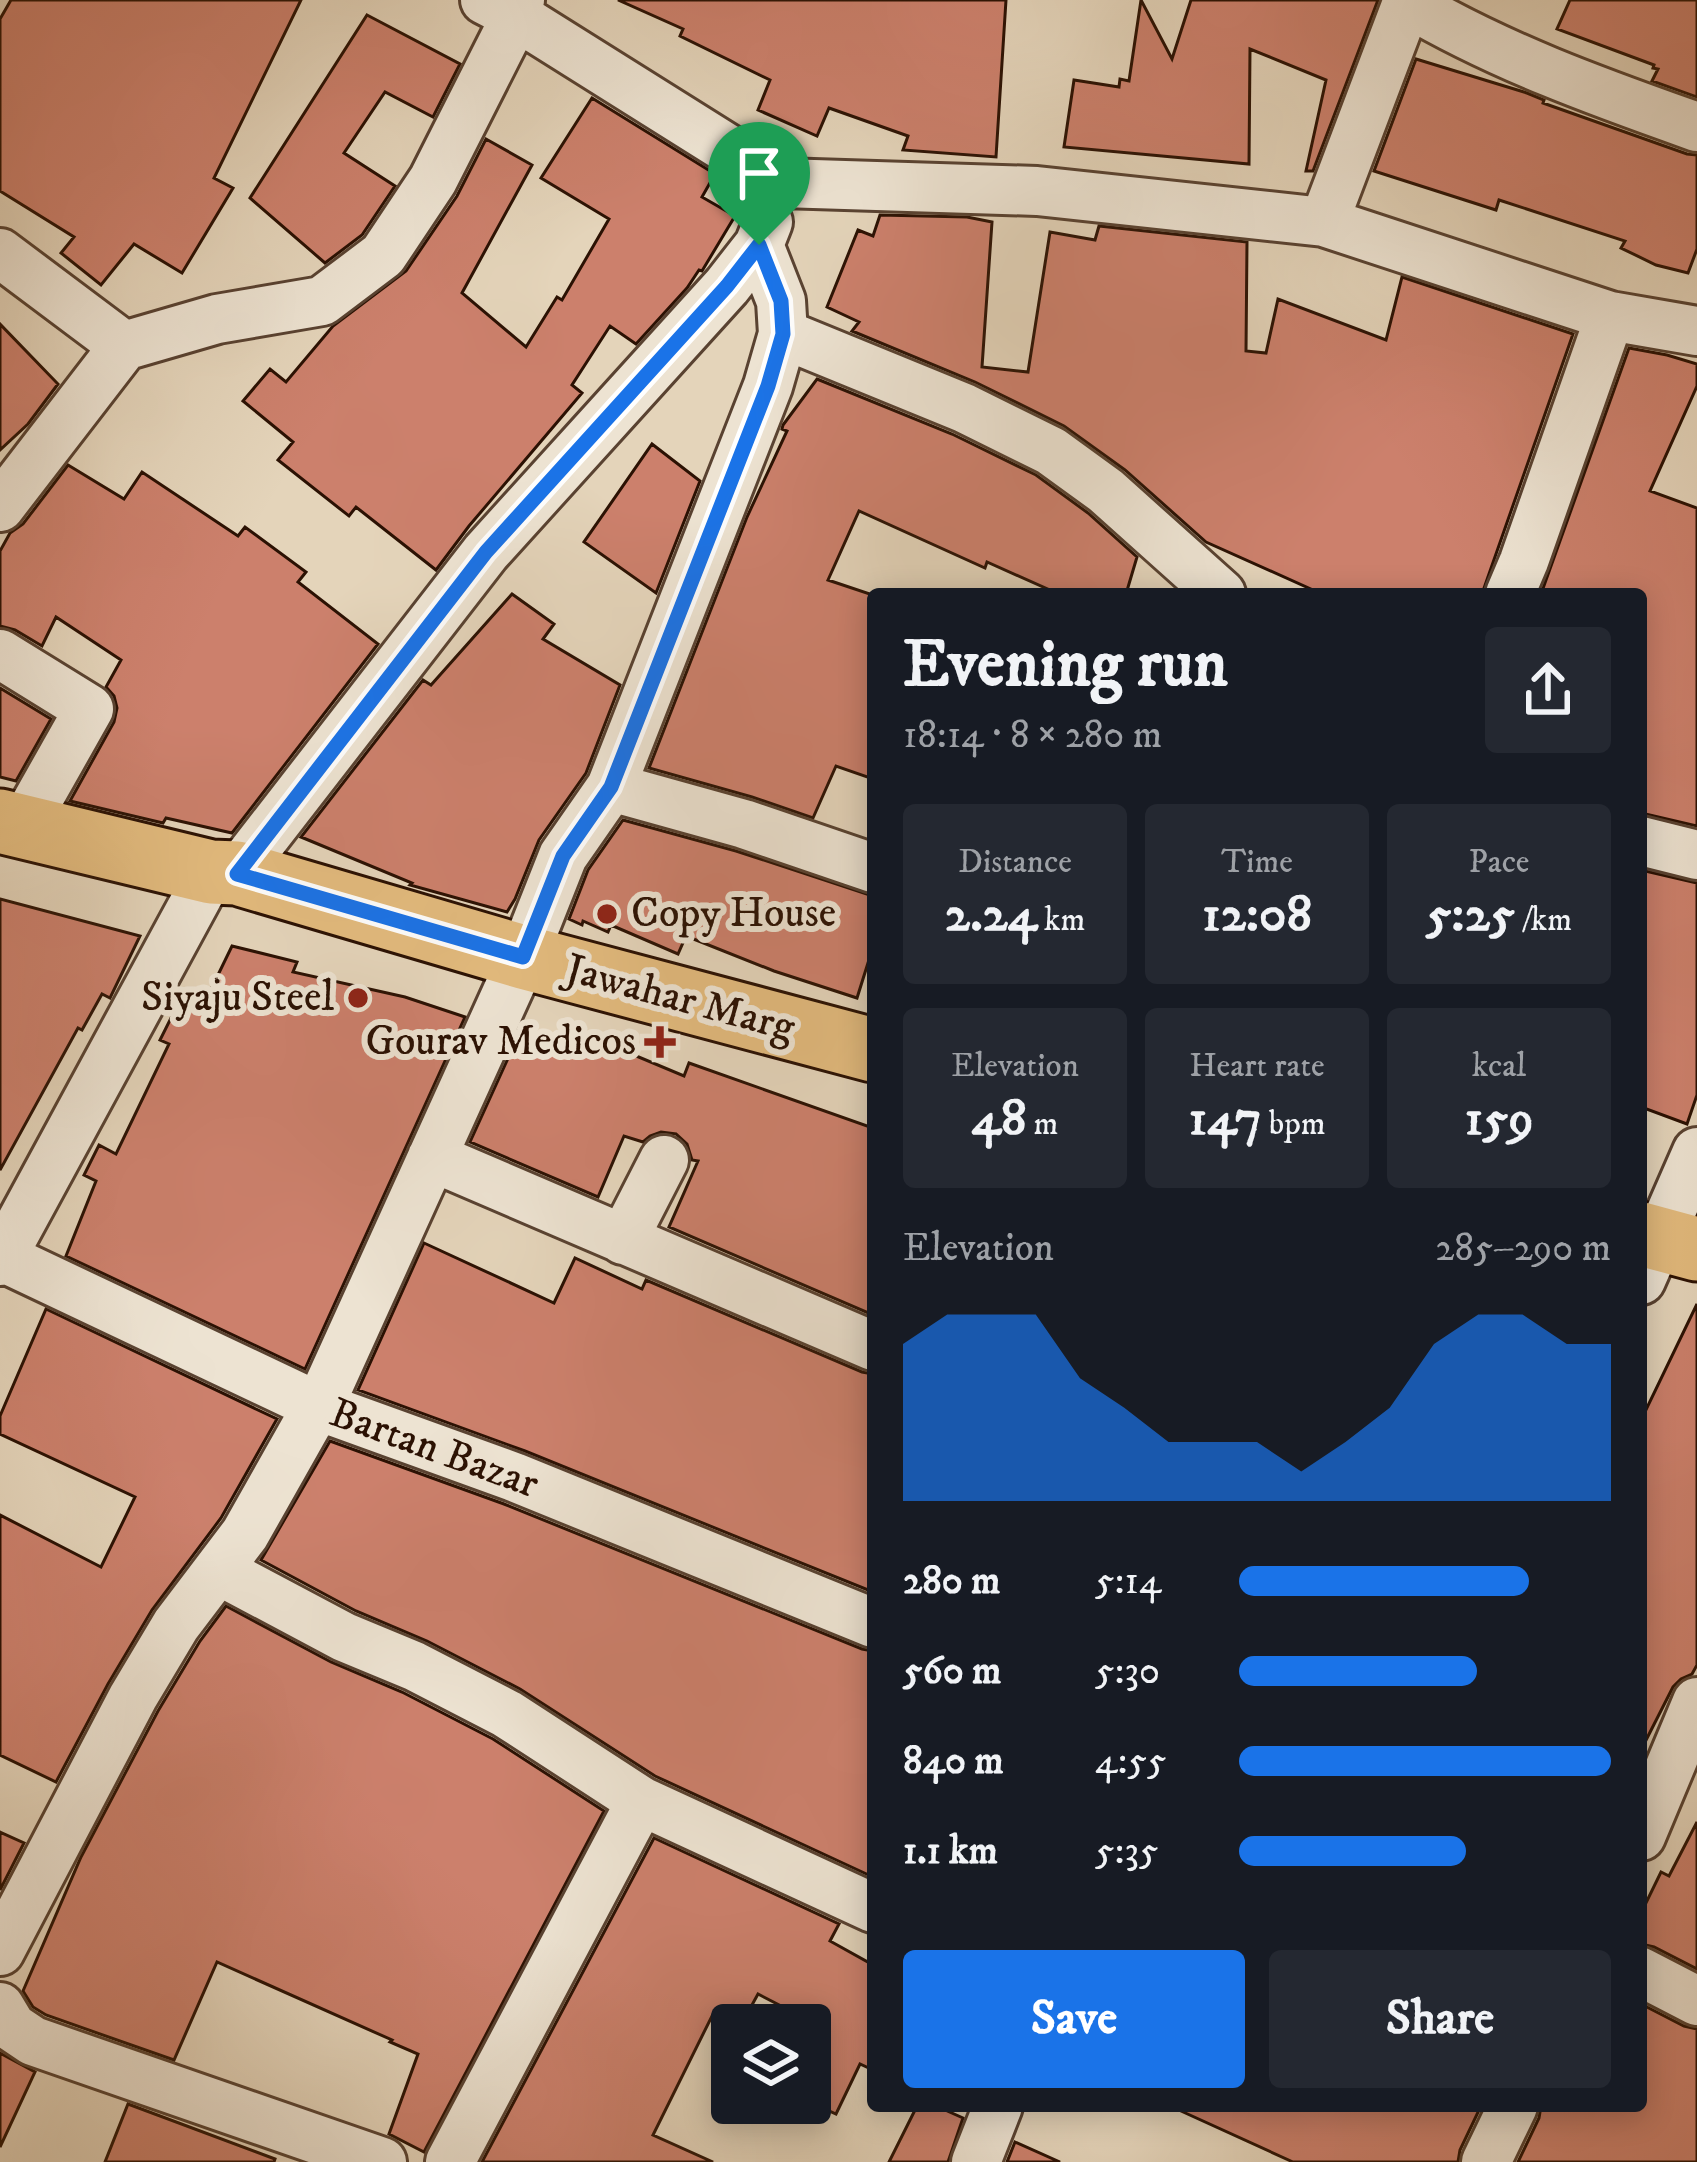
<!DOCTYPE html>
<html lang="en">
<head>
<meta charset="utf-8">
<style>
  body { margin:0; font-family:"IM FELL DW Pica",serif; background:#242831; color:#f1f3f6; height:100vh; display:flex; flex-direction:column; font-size:45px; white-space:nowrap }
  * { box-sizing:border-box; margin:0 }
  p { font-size:39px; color:#9ea1a6 }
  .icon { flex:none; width:66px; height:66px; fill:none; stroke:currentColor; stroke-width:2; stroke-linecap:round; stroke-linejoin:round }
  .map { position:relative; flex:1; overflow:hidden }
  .side { position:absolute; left:867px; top:588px; width:780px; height:1524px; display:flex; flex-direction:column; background:#171b24; border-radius:12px; box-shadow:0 6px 30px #0003 }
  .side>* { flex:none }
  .controls { position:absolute; left:711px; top:2004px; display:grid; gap:24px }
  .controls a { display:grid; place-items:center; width:120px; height:120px; border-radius:12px; background:#171b24; box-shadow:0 6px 30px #0003; font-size:60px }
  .pin { position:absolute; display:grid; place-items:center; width:102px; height:102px; color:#fff; margin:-123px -51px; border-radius:50% 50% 50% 0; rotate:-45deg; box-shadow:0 0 12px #0007 }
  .pin .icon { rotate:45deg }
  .round { display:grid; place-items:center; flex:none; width:126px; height:126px; border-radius:12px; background:#242831 }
  .summary { display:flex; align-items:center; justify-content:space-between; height:204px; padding:0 36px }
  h1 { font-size:66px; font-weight:700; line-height:90px }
  .figures { display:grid; grid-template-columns:repeat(3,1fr); gap:18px; height:204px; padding:12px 36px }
  .figures div { display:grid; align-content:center; border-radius:12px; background:#242831; text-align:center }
  .figures b { font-size:51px; font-weight:700 }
  .figures small { font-size:33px; font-weight:400 }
  .figures p { font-size:33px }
  .chart { height:336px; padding:24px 36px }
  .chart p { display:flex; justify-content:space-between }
  .chart svg { width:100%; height:216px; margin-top:12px; fill:#1a73e8; opacity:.7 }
  .button { display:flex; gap:24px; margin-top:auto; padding:24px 36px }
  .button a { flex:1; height:138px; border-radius:12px; background:#1a73e8; color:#fff; font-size:48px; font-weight:700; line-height:138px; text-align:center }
  .button a+a { background:#242831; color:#f1f3f6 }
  ul { padding:0 36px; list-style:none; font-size:39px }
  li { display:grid; grid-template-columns:192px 144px 1fr; align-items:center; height:90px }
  li i { height:30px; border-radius:15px; background:#1a73e8 }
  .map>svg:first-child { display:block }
  .building { fill:#cc806c; stroke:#2b1103; stroke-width:3 }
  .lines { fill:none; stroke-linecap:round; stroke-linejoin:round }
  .minor-casing { stroke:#594231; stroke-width:54 }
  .major-casing { stroke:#2b1103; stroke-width:69 }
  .minor { stroke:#ede3d2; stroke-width:48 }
  .major { stroke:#e2ba7d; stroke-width:63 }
  .route-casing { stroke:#fff; stroke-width:24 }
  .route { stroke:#1a73e8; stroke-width:15 }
  .poi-dot { fill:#8f2418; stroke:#ede3d2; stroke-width:4.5 }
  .labels { text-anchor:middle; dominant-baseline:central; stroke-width:12; stroke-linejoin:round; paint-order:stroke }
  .poi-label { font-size:42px; fill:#2b1103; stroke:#ede3d2; text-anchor:end }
  .street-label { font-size:42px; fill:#2b1103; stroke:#ede3d2 }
</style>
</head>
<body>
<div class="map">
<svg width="1697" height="2162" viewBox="0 0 1697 2162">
  <rect width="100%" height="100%" fill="#e4d4ba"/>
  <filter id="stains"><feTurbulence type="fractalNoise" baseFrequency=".00167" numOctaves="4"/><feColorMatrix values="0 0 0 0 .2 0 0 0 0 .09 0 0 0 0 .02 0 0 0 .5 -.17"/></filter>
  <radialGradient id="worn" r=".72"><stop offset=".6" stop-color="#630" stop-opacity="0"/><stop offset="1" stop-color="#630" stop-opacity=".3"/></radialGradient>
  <path class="building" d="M11,0H301L214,178L233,188L182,273L134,244L101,285L61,253L74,237L0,191V19Z
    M618,0H1006L996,157L903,150L908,136L829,108L817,136L758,110L770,80L680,36L683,29Z
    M1141,0L1172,59L1191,0H1378L1313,171H1306L1326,80L1250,49L1249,164L1064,147L1074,80L1119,87L1120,79L1129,81Z
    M1570,0H1697V97L1652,81L1658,69L1653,68L1654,65L1557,29Z
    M367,15L460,64L433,117L385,92L344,153L395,186L362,235L325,263L250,198Z
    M1416,59L1527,93L1544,100L1543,103L1687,154L1697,155V249L1688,273L1656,265L1621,248L1625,241L1499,200L1496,210L1374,171Z
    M592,98L715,174L702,197L735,216L702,271L699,270L687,288L636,344L610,326L572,385L582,393L469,526L436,570L356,507L349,516L278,460L293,442L243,401L270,369L286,382L333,326L406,271L457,196L486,139L532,165L462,293L526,347L557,297L562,300L609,219L541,178Z
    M880,215L967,217L992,222L982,367L1028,372L1050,232L1095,240L1099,226L1247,242L1246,351L1266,353L1278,299L1386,340L1402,277L1573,334L1482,594H1322L1206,542L1125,470L1064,426L975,382L852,331L859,322L827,307L858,230L873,236Z
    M0,324L58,384L28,424L0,450Z
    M1629,348L1667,355L1697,364V386L1650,491L1697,508V826L1641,813V594H1541Z
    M817,379L952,434L1036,475L1088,513L1137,557L1126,594H1059L987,562L985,568L859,511L828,580L873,595V779L836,766L813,818L752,797L649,768L747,517L787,431L782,429L783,425Z
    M652,444L700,481L656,593L584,542Z
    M68,465L124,499L142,472L238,536L245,527L306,572L298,582L378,644L232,833L166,818L163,823L70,801L114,722L117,708L114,696L106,687L121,660L56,617L42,646L15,630L0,626V551L10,533L23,524Z
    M512,594L554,624L543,639L620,685L586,773L539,840L515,899L507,912L410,885L412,883L301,837L423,680L431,685Z
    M0,688L51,719L16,781L0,777Z
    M623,820L736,851L873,896V947L857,998L774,971L686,936L678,954L611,925L608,932L583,921L582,925L569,919L588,870Z
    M1641,870L1697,883V1095L1687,1124L1641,1107Z
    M0,899L140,936L110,998L102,994L82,1030L78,1028L0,1170Z
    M232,946L297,962L293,972L405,997L465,1017L305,1369L66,1256L96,1181L84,1175L99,1145L116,1154L169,1044L160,1040L179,1002L200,1012Z
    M520,1032L587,1047L591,1037L684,1076L689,1063L873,1128V1315L669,1227L698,1161L692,1160L687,1144L676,1134L661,1132L650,1136L643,1142L624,1136L598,1197L470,1142Z
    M424,1243L554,1303L575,1258L642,1289L646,1280L862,1372L873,1374V1592L525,1451L358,1390Z
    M1697,1304V1665L1692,1674L1681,1679L1673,1687L1641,1750V1420Z
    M46,1309L277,1419L221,1518L152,1610L108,1684L56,1782L0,1755V1515L101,1567L135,1497L0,1434V1416Z
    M330,1441L504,1504L862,1649L873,1651V1877L655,1776L520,1689L427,1641L356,1611L261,1560Z
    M226,1606L331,1662L402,1692L493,1739L604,1811L424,2152L389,2134L418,2054L390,2042L392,2040L217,1962L174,2060L46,2015L33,2007L23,1991L81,1857L158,1711L200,1641Z
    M1697,1822V1969L1654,1947L1641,1944V1913L1661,1872L1669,1876Z
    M0,1832L24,1843L0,1890Z
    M654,1838L839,1924L830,1941L873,1965V2070L860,2064L836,2114L810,2102V2021L758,1994L741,2025H732V2027L712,2016L653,2135L713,2162H482Z
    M1641,2004L1684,2026L1697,2029V2162H1518L1539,2118L1541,2106H1641Z
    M0,2053L35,2072L0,2147Z
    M128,2104L275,2159L274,2162H105Z
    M917,2106H936L963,2118L948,2162H889Z
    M1170,2106H1481L1460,2150L1458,2162H1293Z
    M1015,2142L1060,2162H1007Z"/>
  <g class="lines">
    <g class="minor-casing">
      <path id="minor" d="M485,0L516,16L782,183L1037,191L1324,222L1610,316L1697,331
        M1407,2C1498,56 1598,92 1697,127
        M1324,222L1408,0
        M0,253L124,346
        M783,334L964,408L1051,451L1106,491L1221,594
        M0,507L124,346L217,319L322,301L383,255L433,180L516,16L520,0
        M1510,594L1524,561L1610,316
        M0,654L89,709L23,826
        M611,787L744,824L873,868
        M1641,841L1697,855
        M237,873L486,552L727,286L759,245L768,222
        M432,1157L873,1346
        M623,1240L664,1160
        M2,1257L315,1405L514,1477L873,1623
        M0,1261L211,872
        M1641,1280L1697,1152
        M218,1570L344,1637L414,1666L507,1714L641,1801L873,1908
        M1641,1836L1697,1702
        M0,1951L133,1697L176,1625L245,1534L328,1387L523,957L563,856L611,787L768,386L783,334L781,301L759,245
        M1641,1972L1697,2001
        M0,2007L12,2027L33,2041L382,2162
        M450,2162L641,1801
        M976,2162L998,2106
        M1486,2162L1513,2106"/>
    </g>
    <g class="major-casing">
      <path id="major" d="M0,821L211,872L237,873L523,957L873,1050
        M1641,1234L1697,1249"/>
    </g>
    <use href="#minor" class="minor"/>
    <use href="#major" class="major"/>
  </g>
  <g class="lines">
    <g class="route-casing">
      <path id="route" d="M759,245L781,301L783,334L768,386L611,787L563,856L523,957L237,874L486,552L727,286Z"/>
    </g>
    <use href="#route" class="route"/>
  </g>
  <g class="poi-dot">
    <circle cx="607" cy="914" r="12"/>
    <circle cx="358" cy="998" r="12"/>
    <path d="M654 1024h12v12h12v12h-12v12h-12v-12h-12v-12h12z"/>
  </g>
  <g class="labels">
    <g class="poi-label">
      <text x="631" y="914" text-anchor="start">Copy House</text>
      <text x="334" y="998">Siyaju Steel</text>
      <text x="636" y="1042">Gourav Medicos</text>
    </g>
    <g class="street-label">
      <text transform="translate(680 999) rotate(15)">Jawahar Marg</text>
      <text transform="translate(434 1449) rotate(20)">Bartan Bazar</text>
    </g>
  </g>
  <rect width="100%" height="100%" filter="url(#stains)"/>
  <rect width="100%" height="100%" fill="url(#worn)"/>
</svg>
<div class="controls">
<a><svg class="icon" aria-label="layers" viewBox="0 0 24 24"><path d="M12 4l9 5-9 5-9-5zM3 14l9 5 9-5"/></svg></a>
</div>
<div class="pin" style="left:759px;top:245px;background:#1e9e55"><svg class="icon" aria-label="arrive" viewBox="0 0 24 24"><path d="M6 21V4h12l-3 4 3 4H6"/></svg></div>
<section class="side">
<div class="summary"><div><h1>Evening run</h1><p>18:14 · 8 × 280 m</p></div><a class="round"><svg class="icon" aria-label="share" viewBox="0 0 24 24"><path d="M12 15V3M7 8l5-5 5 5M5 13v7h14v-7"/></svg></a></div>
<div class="figures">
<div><p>Distance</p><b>2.24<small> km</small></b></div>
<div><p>Time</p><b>12:08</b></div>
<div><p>Pace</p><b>5:25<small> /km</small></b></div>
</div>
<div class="figures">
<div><p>Elevation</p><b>48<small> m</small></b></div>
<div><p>Heart rate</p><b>147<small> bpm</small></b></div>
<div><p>kcal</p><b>159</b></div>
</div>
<div class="chart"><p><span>Elevation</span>285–290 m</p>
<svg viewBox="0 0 160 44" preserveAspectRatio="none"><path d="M0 44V12L10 6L20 6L30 6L40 19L50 25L60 32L70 32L80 32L90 38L100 32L110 25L120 12L130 6L140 6L150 12L160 12V44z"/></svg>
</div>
<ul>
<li><b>280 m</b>5:14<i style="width:78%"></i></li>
<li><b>560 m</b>5:30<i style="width:64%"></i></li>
<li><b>840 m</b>4:55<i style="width:100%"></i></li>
<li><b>1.1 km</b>5:35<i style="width:61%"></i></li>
</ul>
<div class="button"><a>Save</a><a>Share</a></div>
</section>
</div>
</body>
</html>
